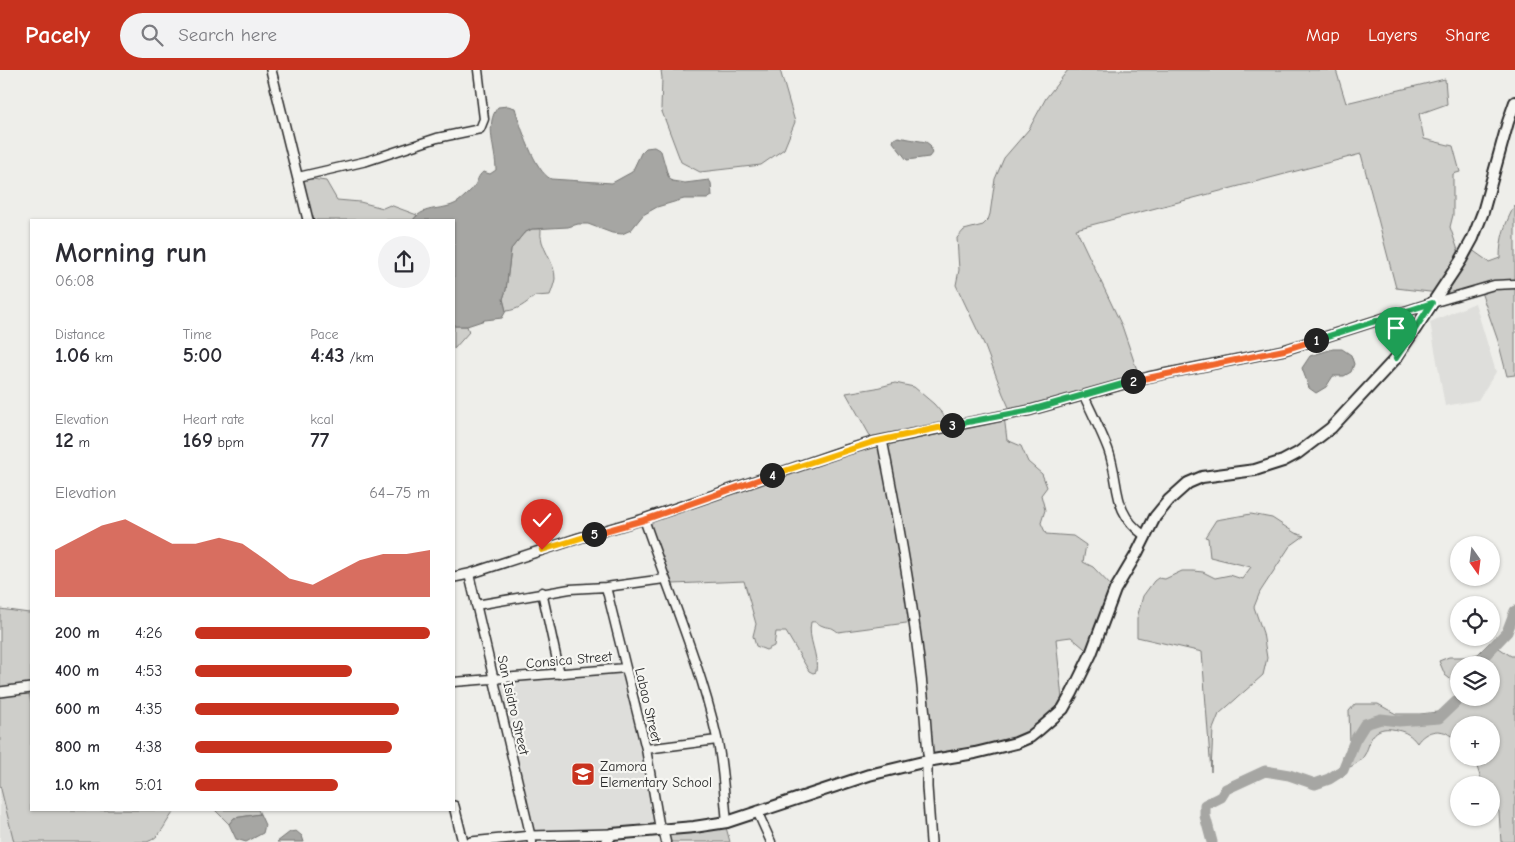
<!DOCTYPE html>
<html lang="en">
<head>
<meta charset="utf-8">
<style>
  body { margin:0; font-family:"Comic Neue",sans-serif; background:#f2f2f3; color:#2b2b33; height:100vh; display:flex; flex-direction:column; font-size:19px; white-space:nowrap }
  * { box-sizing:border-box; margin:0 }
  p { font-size:16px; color:#7c7c81 }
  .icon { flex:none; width:28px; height:28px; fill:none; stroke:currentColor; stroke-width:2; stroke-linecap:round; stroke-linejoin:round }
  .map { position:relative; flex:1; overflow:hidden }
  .drawer { position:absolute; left:30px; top:149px; width:425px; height:592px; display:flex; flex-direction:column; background:#fff; border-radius:0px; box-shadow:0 1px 4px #0004 }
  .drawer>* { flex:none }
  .needle { width:32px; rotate:166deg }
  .controls { position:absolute; left:1450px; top:466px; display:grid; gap:10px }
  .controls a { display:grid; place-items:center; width:50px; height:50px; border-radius:50%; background:#fff; box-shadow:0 1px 4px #0004; font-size:25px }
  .pin { position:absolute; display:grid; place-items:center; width:42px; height:42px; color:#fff; margin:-51px -21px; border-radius:50% 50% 50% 0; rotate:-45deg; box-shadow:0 0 5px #0007 }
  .pin .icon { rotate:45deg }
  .km { position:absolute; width:25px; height:25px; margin:-12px; border-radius:50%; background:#222; color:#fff; font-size:14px; line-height:25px; text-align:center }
  .round { display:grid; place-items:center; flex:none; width:52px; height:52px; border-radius:26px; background:#f2f2f3 }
  .headline { display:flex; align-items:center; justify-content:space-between; height:85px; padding:0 25px }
  h1 { font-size:28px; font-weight:600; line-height:38px }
  .figures { display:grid; grid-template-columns:repeat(3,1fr); gap:8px; height:85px; padding:5px 25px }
  .figures div { display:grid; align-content:center }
  .figures b { font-size:21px; font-weight:600 }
  .figures small { font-size:14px; font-weight:400 }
  .figures p { font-size:14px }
  .chart { height:140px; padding:10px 25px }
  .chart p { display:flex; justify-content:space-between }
  .chart svg { width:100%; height:90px; margin-top:5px; fill:#c8321e; opacity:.7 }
  ul { padding:0 25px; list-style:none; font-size:16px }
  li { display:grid; grid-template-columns:80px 60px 1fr; align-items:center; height:38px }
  li i { height:12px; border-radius:6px; background:#c8321e }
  header { display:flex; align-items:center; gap:30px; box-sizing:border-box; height:70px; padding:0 25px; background:#c8321e; color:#fff }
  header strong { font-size:24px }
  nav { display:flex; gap:28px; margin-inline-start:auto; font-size:18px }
  .search { width:350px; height:45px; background:#f2f2f3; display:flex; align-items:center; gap:12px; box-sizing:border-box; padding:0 18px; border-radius:28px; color:#7c7c81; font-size:19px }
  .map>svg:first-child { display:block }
  .built { fill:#dededb }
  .green { fill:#cececa; stroke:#7c7c7a }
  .water { fill:#a6a6a3; stroke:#757573 }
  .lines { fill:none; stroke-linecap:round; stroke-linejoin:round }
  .river { stroke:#a6a6a3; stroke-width:11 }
  .minor-casing { stroke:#2b2b2b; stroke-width:11 }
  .tertiary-casing { stroke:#2b2b2b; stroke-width:12 }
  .secondary-casing { stroke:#2b2b2b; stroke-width:14 }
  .minor { stroke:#f6f6f2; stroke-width:8 }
  .tertiary { stroke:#f6f6f2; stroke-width:9 }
  .secondary { stroke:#f6f6f2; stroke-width:10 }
  .split-1-casing { stroke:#fff; stroke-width:10 }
  .split-2-casing { stroke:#fff; stroke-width:10 }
  .split-3-casing { stroke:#fff; stroke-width:10 }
  .split-4-casing { stroke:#fff; stroke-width:10 }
  .split-5-casing { stroke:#fff; stroke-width:10 }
  .split-6-casing { stroke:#fff; stroke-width:10 }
  .split-1 { stroke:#22a559; stroke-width:6 }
  .split-2 { stroke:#f0652b; stroke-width:6 }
  .split-3 { stroke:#22a559; stroke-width:6 }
  .split-4 { stroke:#f5b400; stroke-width:6 }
  .split-5 { stroke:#f0652b; stroke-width:6 }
  .split-6 { stroke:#f5b400; stroke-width:6 }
  .labels { text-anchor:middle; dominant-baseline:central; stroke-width:4.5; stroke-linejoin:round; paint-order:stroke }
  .street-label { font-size:14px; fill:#2b2b2b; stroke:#f6f6f2 }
  .poi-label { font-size:14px; fill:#2b2b2b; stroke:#f6f6f2; text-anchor:start }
</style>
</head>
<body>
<header>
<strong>Pacely</strong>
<div class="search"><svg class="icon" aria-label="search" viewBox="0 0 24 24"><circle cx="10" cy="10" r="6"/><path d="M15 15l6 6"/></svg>Search here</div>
<nav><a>Map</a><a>Layers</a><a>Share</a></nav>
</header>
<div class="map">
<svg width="1515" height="772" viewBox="0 0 1515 772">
  <rect width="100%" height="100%" fill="#eeeeea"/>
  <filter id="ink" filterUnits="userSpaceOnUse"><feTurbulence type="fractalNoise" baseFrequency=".02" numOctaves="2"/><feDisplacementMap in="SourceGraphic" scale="10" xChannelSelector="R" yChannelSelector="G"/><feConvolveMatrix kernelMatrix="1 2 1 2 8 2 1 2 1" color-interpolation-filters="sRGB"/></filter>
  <g filter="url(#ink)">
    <path class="built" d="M1475,233L1496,302L1478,330L1445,336L1430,252Z
      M626,598L660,759L531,766L494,608Z
      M0,715L14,772H0Z"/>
    <path class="green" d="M661,0H780L795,52L784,79L761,95L700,102L681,92L661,39L662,8Z
      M1068,0H1336L1346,33L1445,9L1447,34L1419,44L1424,69L1453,76L1460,102L1453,104V145L1450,157L1461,189L1468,177L1489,192L1500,188C1500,168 1505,153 1515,135V305L1507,306L1498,271L1480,219L1432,233L1438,223L1396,218L1361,84L1076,159L1122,256L1138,303L1134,311L1012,344L1003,324L984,274L956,215L959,200L957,168L964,160L983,155L988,150L990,144L995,109L1004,88L1029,59L1046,28Z
      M298,107L326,111L337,130L360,132L383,138L390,135L417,145L413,150H308Z
      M532,159H541C538,177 556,192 555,209C554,214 552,220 550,225L535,226C525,234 518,240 506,241L503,229L506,220L511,179L524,163Z
      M454,256H467L469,262L454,279Z
      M895,313L914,317L934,334L952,355L1004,346L1007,370L1021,376L1028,392L1042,404L1047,417L1041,425L1045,440L1041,453L1046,464L1073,466L1086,475L1083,492L1093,497L1115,520L1091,584L1071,567L1056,569L1063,639L1030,667L927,691L914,552L838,562C829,555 831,559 823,556C817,554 818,551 811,552C807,569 819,584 816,602L813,603L809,601L786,562H776L774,576L766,580L756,576L753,566L756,554L744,511L673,514L644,450L873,371L846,323L876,318Z
      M1251,444L1272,448L1295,463L1304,466L1290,476L1260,522L1254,537L1263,563L1267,588L1263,605L1219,644L1213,659L1211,702L1202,582L1137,567V548L1143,526L1154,511L1158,508L1165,509L1182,501H1193L1203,502L1215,508L1230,505L1242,509L1251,497L1210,487L1208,468L1205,467L1216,450Z
      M0,539L29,543L31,542V618L28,619L31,633V740H176C165,750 163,767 147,772H14L0,715Z
      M1490,572L1511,586H1515V772H1501L1499,742L1491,729V715H1483L1474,688H1491V655H1459V662L1451,666C1440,657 1425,661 1417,673C1411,665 1406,662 1397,660C1381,656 1372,661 1368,677C1367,679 1366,683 1365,684C1362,690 1356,694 1350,697L1343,688L1350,674L1349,641L1355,634H1378L1396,644H1420L1438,642L1456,632L1459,620V628H1491V595H1459V616L1445,605L1439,591L1449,587H1467L1478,584Z
      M215,740H258L260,744L234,748L229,754Z
      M724,750L730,772H667L665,760Z"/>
    <path class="water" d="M508,36L515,38C520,55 535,102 551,109L612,113L632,102L641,83L646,78L654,77L661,81L668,106L672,111L685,113L709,110L711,113L712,126L707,129H684L657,137L643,145L631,160L622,164L612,163L588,154H578L568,157L532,159L524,163L511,179L506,220L503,229L506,241L502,248L485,250L467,256H454V150H413C426,134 442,142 458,132C464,127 471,121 475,115C478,110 478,106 483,102L490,104L496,100C496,80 484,54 498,37Z
      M898,67L926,72L930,75L932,83L929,87L907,90L893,72L894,69Z
      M1333,279H1342L1351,285L1354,294L1351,302L1344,306H1333L1326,317L1316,323L1309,318L1302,298L1310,286Z
      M260,744L265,755L263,763L246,772L236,769L229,754L234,748Z
      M296,761L302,766L304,772H277L290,762Z"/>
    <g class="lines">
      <path class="river" d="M1476,595L1507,562L1515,541
        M1212,772L1205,746V735L1221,727L1226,719L1265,701L1289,705L1315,714L1329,709L1343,700L1355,670L1365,654L1381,649L1399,651L1439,648L1460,628"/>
      <g class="minor-casing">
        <path id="minor" d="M298,107L367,91L437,68L480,59L484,49L478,0
          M1432,233L1494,215L1515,214
          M1084,326C1092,343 1101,361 1108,379C1121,414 1110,441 1145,466
          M644,449C669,522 700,593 717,668C723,695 724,724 727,752
          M469,504L532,772
          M606,517L646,679L660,759
          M542,522L560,604
          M476,535L570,519L606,517L664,509
          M454,612L626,598
          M646,679L717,670
          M757,741L771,772
          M663,759L666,772"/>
      </g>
      <g class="tertiary-casing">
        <path id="tertiary" d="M271,0L308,150
          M882,370C903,475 921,577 928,684
          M454,507L469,504L579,468L644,449L846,380L873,372L1031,340L1149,307L1284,280L1432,233
          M0,622L31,618
          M927,691V717L931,772
          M454,736L463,772
          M471,772L531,766L612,764"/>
      </g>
      <g class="secondary-casing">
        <path id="secondary" d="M606,772L612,764L694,757L727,752L869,705L927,691L975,683L1016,673L1030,667L1040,659L1063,639L1072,623L1091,584L1115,520L1137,483L1155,447L1169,430L1188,413L1202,407L1255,400L1283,391L1298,383L1331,358L1396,288L1461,190L1473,168L1483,142L1508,52L1515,32"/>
      </g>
      <use href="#minor" class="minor"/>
      <use href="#tertiary" class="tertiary"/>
      <use href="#secondary" class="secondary"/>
    </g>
  </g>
  <g class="lines" filter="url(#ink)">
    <g class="split-1-casing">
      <path id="split-1" d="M1316,270L1432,233L1396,288"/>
    </g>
    <g class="split-2-casing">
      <path id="split-2" d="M1133,311L1284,280L1316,270"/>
    </g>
    <g class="split-3-casing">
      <path id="split-3" d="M952,355L1031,340L1133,311"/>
    </g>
    <g class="split-4-casing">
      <path id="split-4" d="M772,405L873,372L952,355"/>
    </g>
    <g class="split-5-casing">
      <path id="split-5" d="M594,464L644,450L772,405"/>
    </g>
    <g class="split-6-casing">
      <path id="split-6" d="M542,480L594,464"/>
    </g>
    <use href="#split-1" class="split-1"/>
    <use href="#split-2" class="split-2"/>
    <use href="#split-3" class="split-3"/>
    <use href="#split-4" class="split-4"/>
    <use href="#split-5" class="split-5"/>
    <use href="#split-6" class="split-6"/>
  </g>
  <defs>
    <g id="school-square" transform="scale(1.25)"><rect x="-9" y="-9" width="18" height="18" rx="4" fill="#c8321e" stroke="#f6f6f2"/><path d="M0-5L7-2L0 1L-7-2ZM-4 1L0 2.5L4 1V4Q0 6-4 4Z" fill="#fff"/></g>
  </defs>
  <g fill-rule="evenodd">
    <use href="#school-square" x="583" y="704"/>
  </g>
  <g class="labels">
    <g class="street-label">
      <text transform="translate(569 590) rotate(-5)">Consica Street</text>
      <text transform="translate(513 635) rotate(77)">San Isidro Street</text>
      <text transform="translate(648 635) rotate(77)">Labao Street</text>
    </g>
    <g class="poi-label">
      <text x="600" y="696">Zamora<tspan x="600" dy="16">Elementary School</tspan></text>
    </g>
  </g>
</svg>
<div class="controls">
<a><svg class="needle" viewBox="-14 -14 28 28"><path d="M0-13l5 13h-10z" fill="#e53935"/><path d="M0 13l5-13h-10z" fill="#7c7c81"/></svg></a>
<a><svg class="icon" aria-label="locate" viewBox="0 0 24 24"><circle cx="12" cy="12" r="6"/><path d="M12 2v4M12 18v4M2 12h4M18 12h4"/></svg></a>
<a><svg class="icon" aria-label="layers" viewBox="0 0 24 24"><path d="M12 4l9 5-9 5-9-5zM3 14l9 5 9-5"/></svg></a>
<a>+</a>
<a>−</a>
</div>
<div class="pin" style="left:1396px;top:288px;background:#1e9e55"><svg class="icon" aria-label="arrive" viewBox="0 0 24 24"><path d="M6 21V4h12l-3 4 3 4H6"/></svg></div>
<div class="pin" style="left:542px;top:480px;background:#d93025"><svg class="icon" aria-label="check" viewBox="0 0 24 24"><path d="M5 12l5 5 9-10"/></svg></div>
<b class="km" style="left:1316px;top:270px">1</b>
<b class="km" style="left:1133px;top:311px">2</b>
<b class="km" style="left:952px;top:355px">3</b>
<b class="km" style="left:772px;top:405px">4</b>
<b class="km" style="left:594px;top:464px">5</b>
<section class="drawer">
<div class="headline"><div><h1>Morning run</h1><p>06:08</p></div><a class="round"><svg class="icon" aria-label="share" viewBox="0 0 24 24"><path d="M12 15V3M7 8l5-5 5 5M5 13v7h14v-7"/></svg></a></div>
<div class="figures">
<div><p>Distance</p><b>1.06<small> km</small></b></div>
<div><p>Time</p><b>5:00</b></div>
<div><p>Pace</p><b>4:43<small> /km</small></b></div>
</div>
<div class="figures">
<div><p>Elevation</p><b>12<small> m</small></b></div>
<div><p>Heart rate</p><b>169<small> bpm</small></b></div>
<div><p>kcal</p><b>77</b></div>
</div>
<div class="chart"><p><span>Elevation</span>64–75 m</p>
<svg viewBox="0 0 160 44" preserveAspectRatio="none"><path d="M0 44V21L10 15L20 9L30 6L40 12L50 18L60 18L70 15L80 18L90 26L100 35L110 38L120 32L130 26L140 23L150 23L160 21V44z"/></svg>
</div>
<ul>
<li><b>200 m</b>4:26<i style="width:100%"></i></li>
<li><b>400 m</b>4:53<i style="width:67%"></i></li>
<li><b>600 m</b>4:35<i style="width:87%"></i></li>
<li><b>800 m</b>4:38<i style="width:84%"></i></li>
<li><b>1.0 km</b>5:01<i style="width:61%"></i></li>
</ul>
</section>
</div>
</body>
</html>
